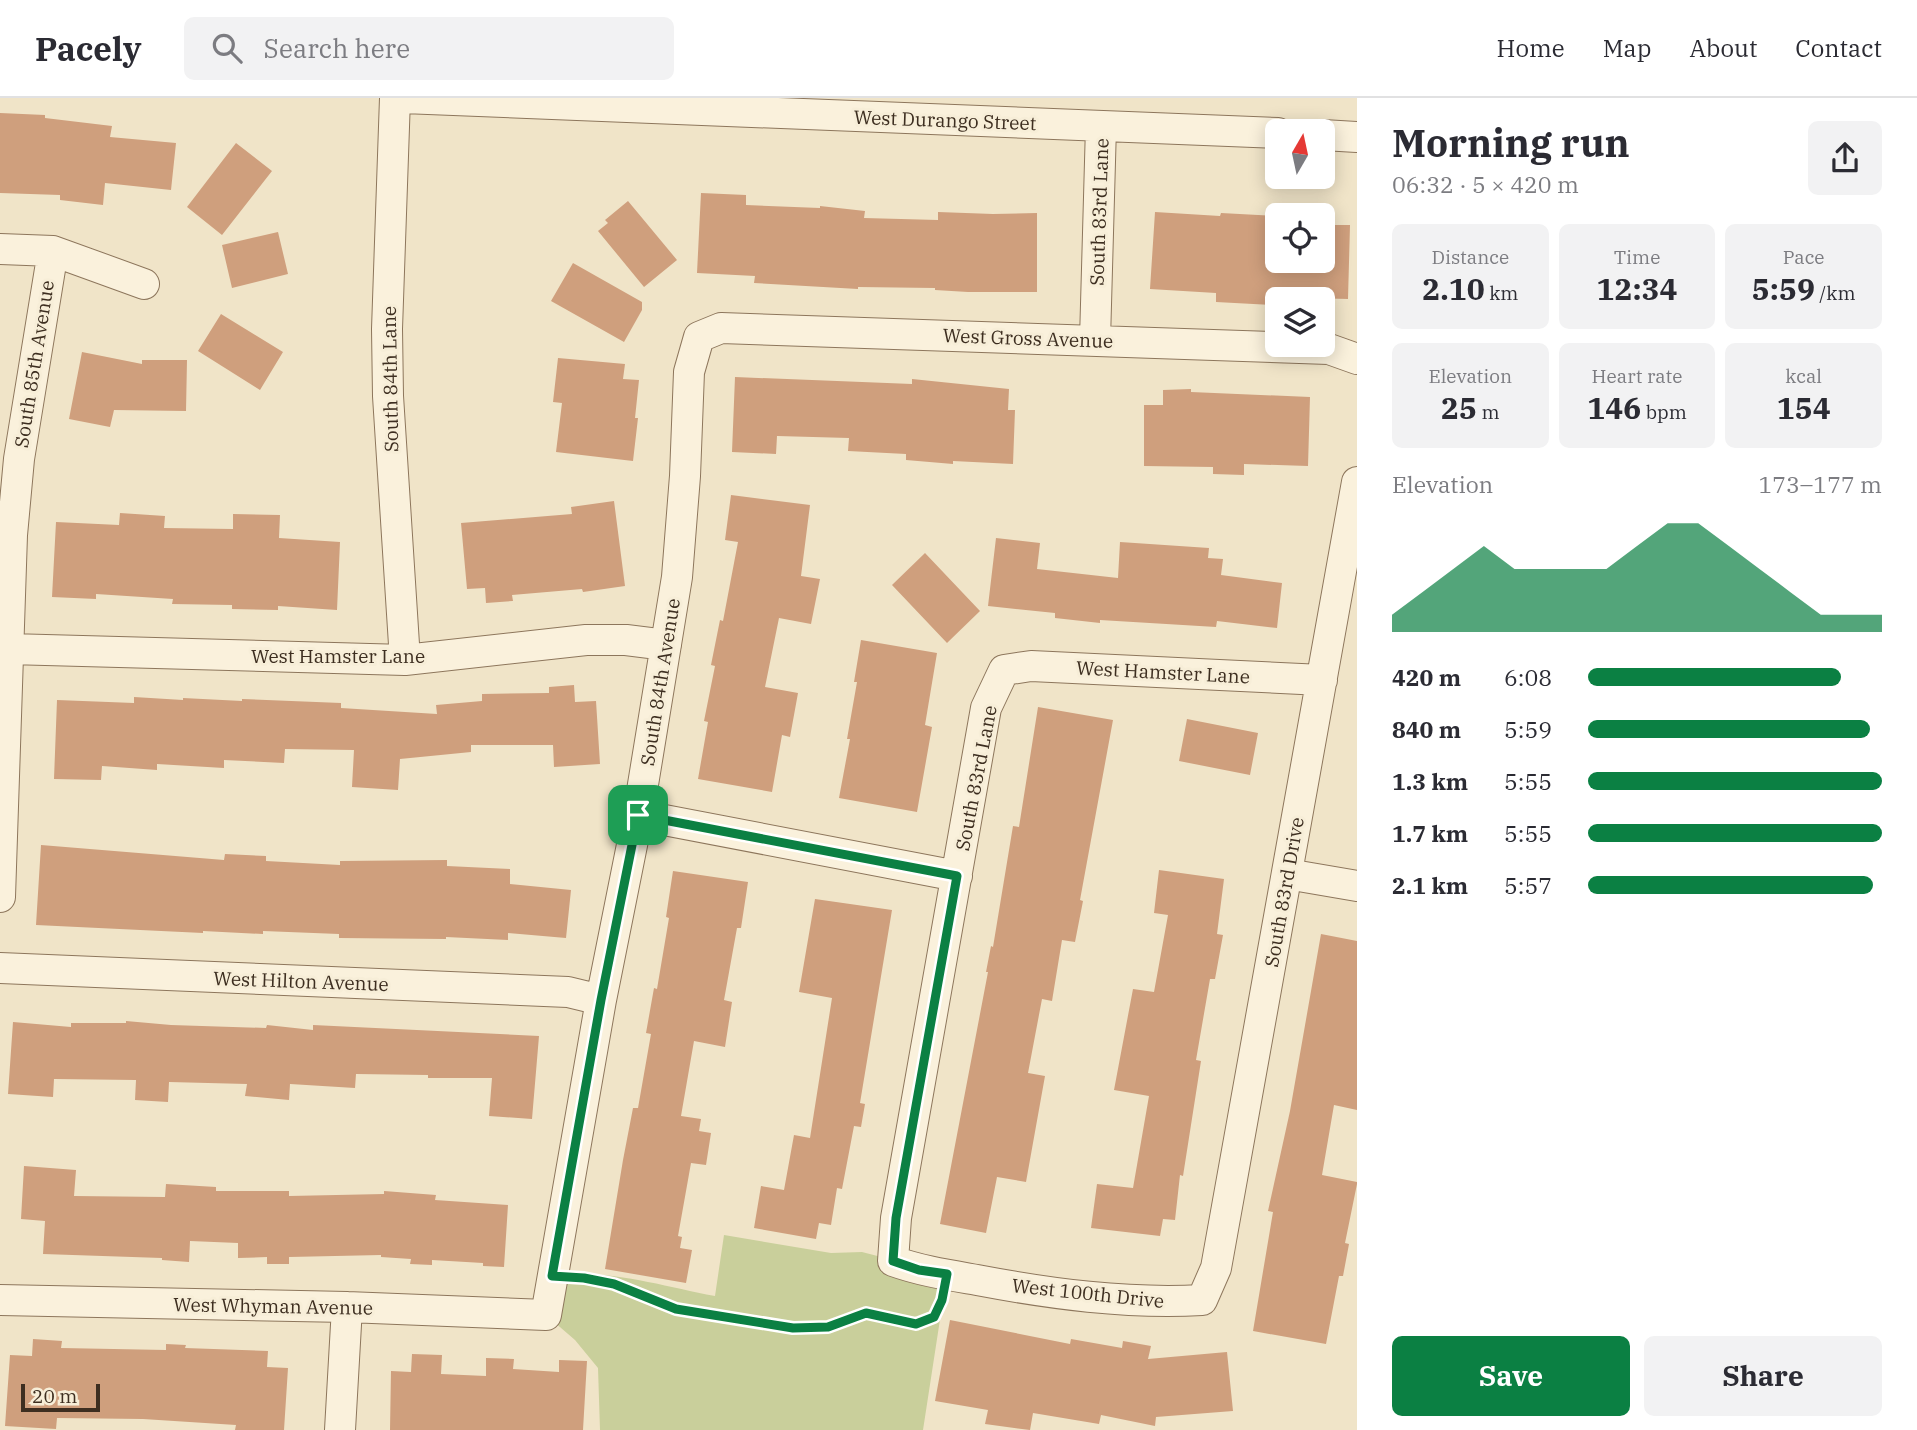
<!DOCTYPE html>
<html lang="en">
<head>
<meta charset="utf-8">
<style>
  body { margin:0; font-family:"IBM Plex Serif",serif; background:#f2f2f3; color:#2b2b33; height:100vh; display:flex; flex-direction:column; font-size:26px; white-space:nowrap }
  * { box-sizing:border-box; margin:0 }
  p { font-size:23px; color:#7c7c81 }
  .icon { flex:none; width:38px; height:38px; fill:none; stroke:currentColor; stroke-width:2; stroke-linecap:round; stroke-linejoin:round }
  .map { position:relative; flex:1; overflow:hidden }
  .side { display:flex; flex-direction:column; background:#fff; width:560px }
  .side>* { flex:none }
  .needle { width:46px; rotate:9deg }
  .fabs { position:absolute; left:1265px; top:21px; display:grid; gap:14px }
  .fabs a { display:grid; place-items:center; width:70px; height:70px; border-radius:10px; background:#fff; box-shadow:0 4px 18px #0003; font-size:35px }
  .scale { position:absolute; left:21px; bottom:18px; width:79px; box-sizing:border-box; padding-left:7px; border:4px solid #3d2e20; border-top:0; font-size:19px; line-height:24px; white-space:nowrap; color:#3d2e20; -webkit-text-stroke:5px #f7eed8; paint-order:stroke }
  .pin { position:absolute; display:grid; place-items:center; width:60px; height:60px; color:#fff; margin:-30px; border-radius:14px; box-shadow:0 4px 10px #0006 }
  .round { display:grid; place-items:center; flex:none; width:74px; height:74px; border-radius:10px; background:#f2f2f3 }
  .head { display:flex; align-items:center; justify-content:space-between; height:119px; padding:0 35px }
  h1 { font-size:38px; font-weight:700; line-height:52px }
  .stats { display:grid; grid-template-columns:repeat(3,1fr); gap:10px; height:119px; padding:7px 35px }
  .stats div { display:grid; align-content:center; border-radius:10px; background:#f2f2f3; text-align:center }
  .stats b { font-size:30px; font-weight:700 }
  .stats small { font-size:19px; font-weight:400 }
  .stats p { font-size:19px }
  .chart { height:196px; padding:14px 35px }
  .chart p { display:flex; justify-content:space-between }
  .chart svg { width:100%; height:126px; margin-top:7px; fill:#0b8043; opacity:.7 }
  .button { display:flex; gap:14px; margin-top:auto; padding:14px 35px }
  .button a { flex:1; height:80px; border-radius:10px; background:#0b8043; color:#fff; font-size:28px; font-weight:700; line-height:80px; text-align:center }
  .button a+a { background:#f2f2f3; color:#2b2b33 }
  ul { padding:0 35px; list-style:none; font-size:23px }
  li { display:grid; grid-template-columns:112px 84px 1fr; align-items:center; height:52px }
  li i { height:18px; border-radius:9px; background:#0b8043 }
  header { display:flex; align-items:center; gap:42px; box-sizing:border-box; height:98px; padding:0 35px; background:#fff; border-bottom:2px solid #e1e1e2 }
  header strong { font-size:33px }
  nav { display:flex; gap:38px; margin-inline-start:auto; font-size:24px }
  .search { width:490px; height:63px; background:#f2f2f3; display:flex; align-items:center; gap:18px; box-sizing:border-box; padding:0 24px; border-radius:10px; color:#7c7c81; font-size:26px }
  main { display:flex; flex:1; min-height:0 }
  .map>svg:first-child { display:block }
  .green { fill:#c9cf9b }
  .building { fill:#cf9f7d }
  .lines { fill:none; stroke-linecap:round; stroke-linejoin:round }
  .minor-casing { stroke:#8d765c; stroke-width:32 }
  .path { stroke:#8d765c; stroke-width:4.5; stroke-dasharray:5 3.5; stroke-linecap:butt }
  .minor { stroke:#faf1dc; stroke-width:30 }
  .route-casing { stroke:#fff; stroke-width:14 }
  .route { stroke:#0b8043; stroke-width:9 }
  .labels { text-anchor:middle; dominant-baseline:central; stroke-width:6; stroke-linejoin:round; paint-order:stroke }
  .street-label { font-size:19px; fill:#3d2e20; stroke:#f7eed8 }
</style>
</head>
<body>
<header>
<strong>Pacely</strong>
<div class="search"><svg class="icon" aria-label="search" viewBox="0 0 24 24"><circle cx="10" cy="10" r="6"/><path d="M15 15l6 6"/></svg>Search here</div>
<nav><a>Home</a><a>Map</a><a>About</a><a>Contact</a></nav>
</header>
<main>
<div class="map">
<svg width="1357" height="1332" viewBox="0 0 1357 1332">
  <rect width="100%" height="100%" fill="#f0e4c8"/>
  <path class="green" d="M724,1137L831,1155L862,1154L947,1176L923,1332H600L598,1270L575,1242L546,1217L552,1178C607,1170 661,1188 715,1198Z"/>
  <path class="building" d="M0,15L45,17V20L112,28L110,39L176,45L171,92L105,85L103,107L60,102V97L0,95Z
    M236,45L272,73L222,137L187,109Z
    M701,95L746,97V107L820,110V108L865,113L864,120L938,122V114L993,116L1037,115V194H968L935,192V190L858,189V191L754,185L755,178L697,175Z
    M628,103L677,162L644,189L598,133L608,125L605,122Z
    M1155,114L1220,118L1221,115L1278,118L1276,163H1323V127H1350L1348,201L1274,199V207L1216,204V195L1150,191Z
    M278,134L288,176L232,190L222,147Z
    M573,165L642,204V212L624,244L551,203Z
    M221,216L283,254L260,292L198,253Z
    M82,254L142,266V262H187L186,313L114,312L110,329L69,321Z
    M558,260L625,266L623,281L639,282L635,320H638L633,363L556,354L562,305L553,304Z
    M735,279L912,286V281L1009,291L1008,312H1015L1013,366L953,363V366L906,362V356L848,353L849,340L777,338L776,356L732,354Z
    M1191,291V294L1310,299L1308,368L1244,366V377L1213,376V369L1144,368V307H1163V292Z
    M731,397L810,407L801,478L820,481L811,526L779,520L765,589L798,595L790,639L782,637L772,694L698,681L708,624L704,623L715,568L711,567L720,522L723,523L738,444L725,442Z
    M614,403L625,488L583,494L582,491L512,497L513,503L486,505L485,490L467,491L461,425L572,416L571,409Z
    M120,415L165,418L164,430L233,431V416L280,417L279,440L340,444L337,512L278,508V512L232,511V507L172,506L173,501L96,496V501L52,499L56,424L119,427Z
    M996,440L1040,445L1037,471L1118,480L1120,444L1209,450L1208,460L1223,461L1221,477L1282,485L1277,530L1217,523L1216,529L1100,522V525L1055,520V515L988,508Z
    M925,455L980,513L947,545L892,487Z
    M861,542L937,555L925,627L932,629L917,714L839,700L850,641H847L857,584H854Z
    M574,587L575,604L596,603L600,666L554,669L553,647H471V654L400,661L398,692L352,689L354,652L285,651L284,665L224,662V670L157,666V672L102,668L101,682L54,681L57,602L134,605V599L183,602V600L242,603V601L341,605V610L437,616L436,607L482,603V596L549,595V589Z
    M1038,609L1113,622L1080,802L1083,803L1075,844L1062,842L1052,903L1042,901L1028,975L1045,978L1026,1084L997,1079L986,1135L940,1126L988,874H986L991,848L993,849L1013,728L1019,729Z
    M1187,621L1258,635L1250,677L1179,663Z
    M41,747L224,762L225,756L266,758V763L340,767V763L447,762V768L510,771V786L571,792L566,840L508,835V842L446,839V841L339,840V836L263,833V836L203,833V835L36,827Z
    M1159,772L1224,781L1217,836L1223,837L1215,881H1210L1196,962L1201,963L1183,1078L1180,1077L1175,1122L1163,1121L1160,1138L1091,1130L1097,1086L1133,1090L1149,998L1114,992L1133,891L1154,894L1168,817L1154,815Z
    M673,773L748,784L741,830H737L724,902L732,904L725,949L694,943L681,1018L701,1021L699,1033L711,1035L706,1067L691,1065L678,1138L682,1139L680,1150L692,1152L686,1185L605,1171L623,1062L633,1010H638L651,936L646,935L654,890L657,891L669,820L666,819Z
    M815,801L892,812L860,1005L865,1006L861,1029L854,1028L842,1091L837,1090L831,1127L819,1125L816,1141L754,1130L761,1088L784,1092L794,1037L810,1040L832,900L799,894Z
    M1321,836L1357,843V1012L1334,1007L1322,1077L1357,1084V1086L1345,1145L1349,1146L1343,1178H1339L1326,1246L1253,1233L1273,1114L1268,1113L1290,1013Z
    M126,923L171,927L266,930L267,927L313,932V927L539,938L532,1021L489,1018L492,980H428V977L356,976L355,990L290,986L289,1002L245,998L247,986L169,984L168,1004L135,1002L136,982L54,981L53,999L8,996L13,924L71,929V925H126Z
    M24,1068L76,1072L74,1098L165,1099L166,1086L216,1089V1093H289V1098L384,1096V1093L436,1097L435,1102L508,1107L504,1169L483,1168V1165L432,1162V1167L410,1166L411,1161L381,1159V1157L289,1159V1166H267V1159L238,1160V1145L190,1143L189,1164L162,1162V1160L43,1156L45,1123L21,1121Z
    M950,1222L1070,1246L1071,1241L1122,1250L1123,1243L1151,1248L1148,1261L1227,1254L1233,1313L1156,1319L1155,1328L1101,1317L1099,1326L1033,1315L1030,1332L985,1326L988,1312L935,1303Z
    M33,1241L62,1243L61,1250L166,1252V1246L186,1247L185,1250L268,1253L267,1269L288,1270L284,1332H235L236,1327L143,1321L57,1320L56,1331L5,1328L10,1257L32,1258Z
    M412,1256L442,1257L441,1276L486,1278V1260L514,1261L513,1271L559,1274V1262L587,1263L583,1332H390L391,1273L411,1274Z"/>
  <g class="lines">
    <g class="minor-casing">
      <path id="minor" d="M395,0L387,231L388,298L405,562
        M403,0L1278,35
        M1323,37L1357,39
        M0,151L53,153L144,186
        M1095,242L1101,28
        M9,551L405,562L586,542H626L666,547
        M1322,582L1031,568L1004,572L986,610L896,1120L893,1163C921,1173 948,1177 977,1182C1051,1196 1126,1206 1202,1202L1216,1170L1357,384
        M638,717L957,778
        M1287,776L1357,788
        M0,799L12,437L19,361L53,153
        M0,870L568,894L601,902
        M0,1202L347,1209L546,1217L601,902L638,717L677,479L685,378L689,274L699,239L721,230L1329,251L1357,261
        M340,1332L347,1209"/>
    </g>
    <path class="path" d="M578,1179L614,1186L676,1211L793,1230L827,1229L866,1215L916,1226L934,1219L942,1202"/>
    <use href="#minor" class="minor"/>
  </g>
  <g class="lines">
    <g class="route-casing">
      <path id="route" d="M638,717L957,778L896,1120L893,1163L919,1172L947,1176L942,1202L934,1219L916,1226L866,1215L828,1229L793,1230L676,1211L614,1186L584,1180L552,1178L601,902Z"/>
    </g>
    <use href="#route" class="route"/>
  </g>
  <g class="labels">
    <g class="street-label">
      <text transform="translate(945 22) rotate(2)">West Durango Street</text>
      <text transform="translate(1099 114) rotate(-88)">South 83rd Lane</text>
      <text transform="translate(1028 240) rotate(2)">West Gross Avenue</text>
      <text transform="translate(34 266) rotate(-81)">South 85th Avenue</text>
      <text transform="translate(390 281) rotate(-91)">South 84th Lane</text>
      <text x="338" y="558">West Hamster Lane</text>
      <text transform="translate(1163 574) rotate(3)">West Hamster Lane</text>
      <text transform="translate(660 584) rotate(-81)">South 84th Avenue</text>
      <text transform="translate(976 680) rotate(-79)">South 83rd Lane</text>
      <text transform="translate(1284 794) rotate(-80)">South 83rd Drive</text>
      <text transform="translate(301 883) rotate(2)">West Hilton Avenue</text>
      <text transform="translate(1088 1195) rotate(6)">West 100th Drive</text>
      <text transform="translate(273 1208) rotate(1)">West Whyman Avenue</text>
    </g>
  </g>
</svg>
<div class="fabs">
<a><svg class="needle" viewBox="-14 -14 28 28"><path d="M0-13l5 13h-10z" fill="#e53935"/><path d="M0 13l5-13h-10z" fill="#7c7c81"/></svg></a>
<a><svg class="icon" aria-label="locate" viewBox="0 0 24 24"><circle cx="12" cy="12" r="6"/><path d="M12 2v4M12 18v4M2 12h4M18 12h4"/></svg></a>
<a><svg class="icon" aria-label="layers" viewBox="0 0 24 24"><path d="M12 4l9 5-9 5-9-5zM3 14l9 5 9-5"/></svg></a>
</div>
<div class="scale">20 m</div>
<div class="pin" style="left:638px;top:717px;background:#1e9e55"><svg class="icon" aria-label="arrive" viewBox="0 0 24 24"><path d="M6 21V4h12l-3 4 3 4H6"/></svg></div>
</div>
<section class="side">
<div class="head"><div><h1>Morning run</h1><p>06:32 · 5 × 420 m</p></div><a class="round"><svg class="icon" aria-label="share" viewBox="0 0 24 24"><path d="M12 15V3M7 8l5-5 5 5M5 13v7h14v-7"/></svg></a></div>
<div class="stats">
<div><p>Distance</p><b>2.10<small> km</small></b></div>
<div><p>Time</p><b>12:34</b></div>
<div><p>Pace</p><b>5:59<small> /km</small></b></div>
</div>
<div class="stats">
<div><p>Elevation</p><b>25<small> m</small></b></div>
<div><p>Heart rate</p><b>146<small> bpm</small></b></div>
<div><p>kcal</p><b>154</b></div>
</div>
<div class="chart"><p><span>Elevation</span>173–177 m</p>
<svg viewBox="0 0 160 44" preserveAspectRatio="none"><path d="M0 44V38L10 30L20 22L30 14L40 22L50 22L60 22L70 22L80 14L90 6L100 6L110 14L120 22L130 30L140 38L150 38L160 38V44z"/></svg>
</div>
<ul>
<li><b>420 m</b>6:08<i style="width:86%"></i></li>
<li><b>840 m</b>5:59<i style="width:96%"></i></li>
<li><b>1.3 km</b>5:55<i style="width:100%"></i></li>
<li><b>1.7 km</b>5:55<i style="width:100%"></i></li>
<li><b>2.1 km</b>5:57<i style="width:97%"></i></li>
</ul>
<div class="button"><a>Save</a><a>Share</a></div>
</section>
</main>
</body>
</html>
